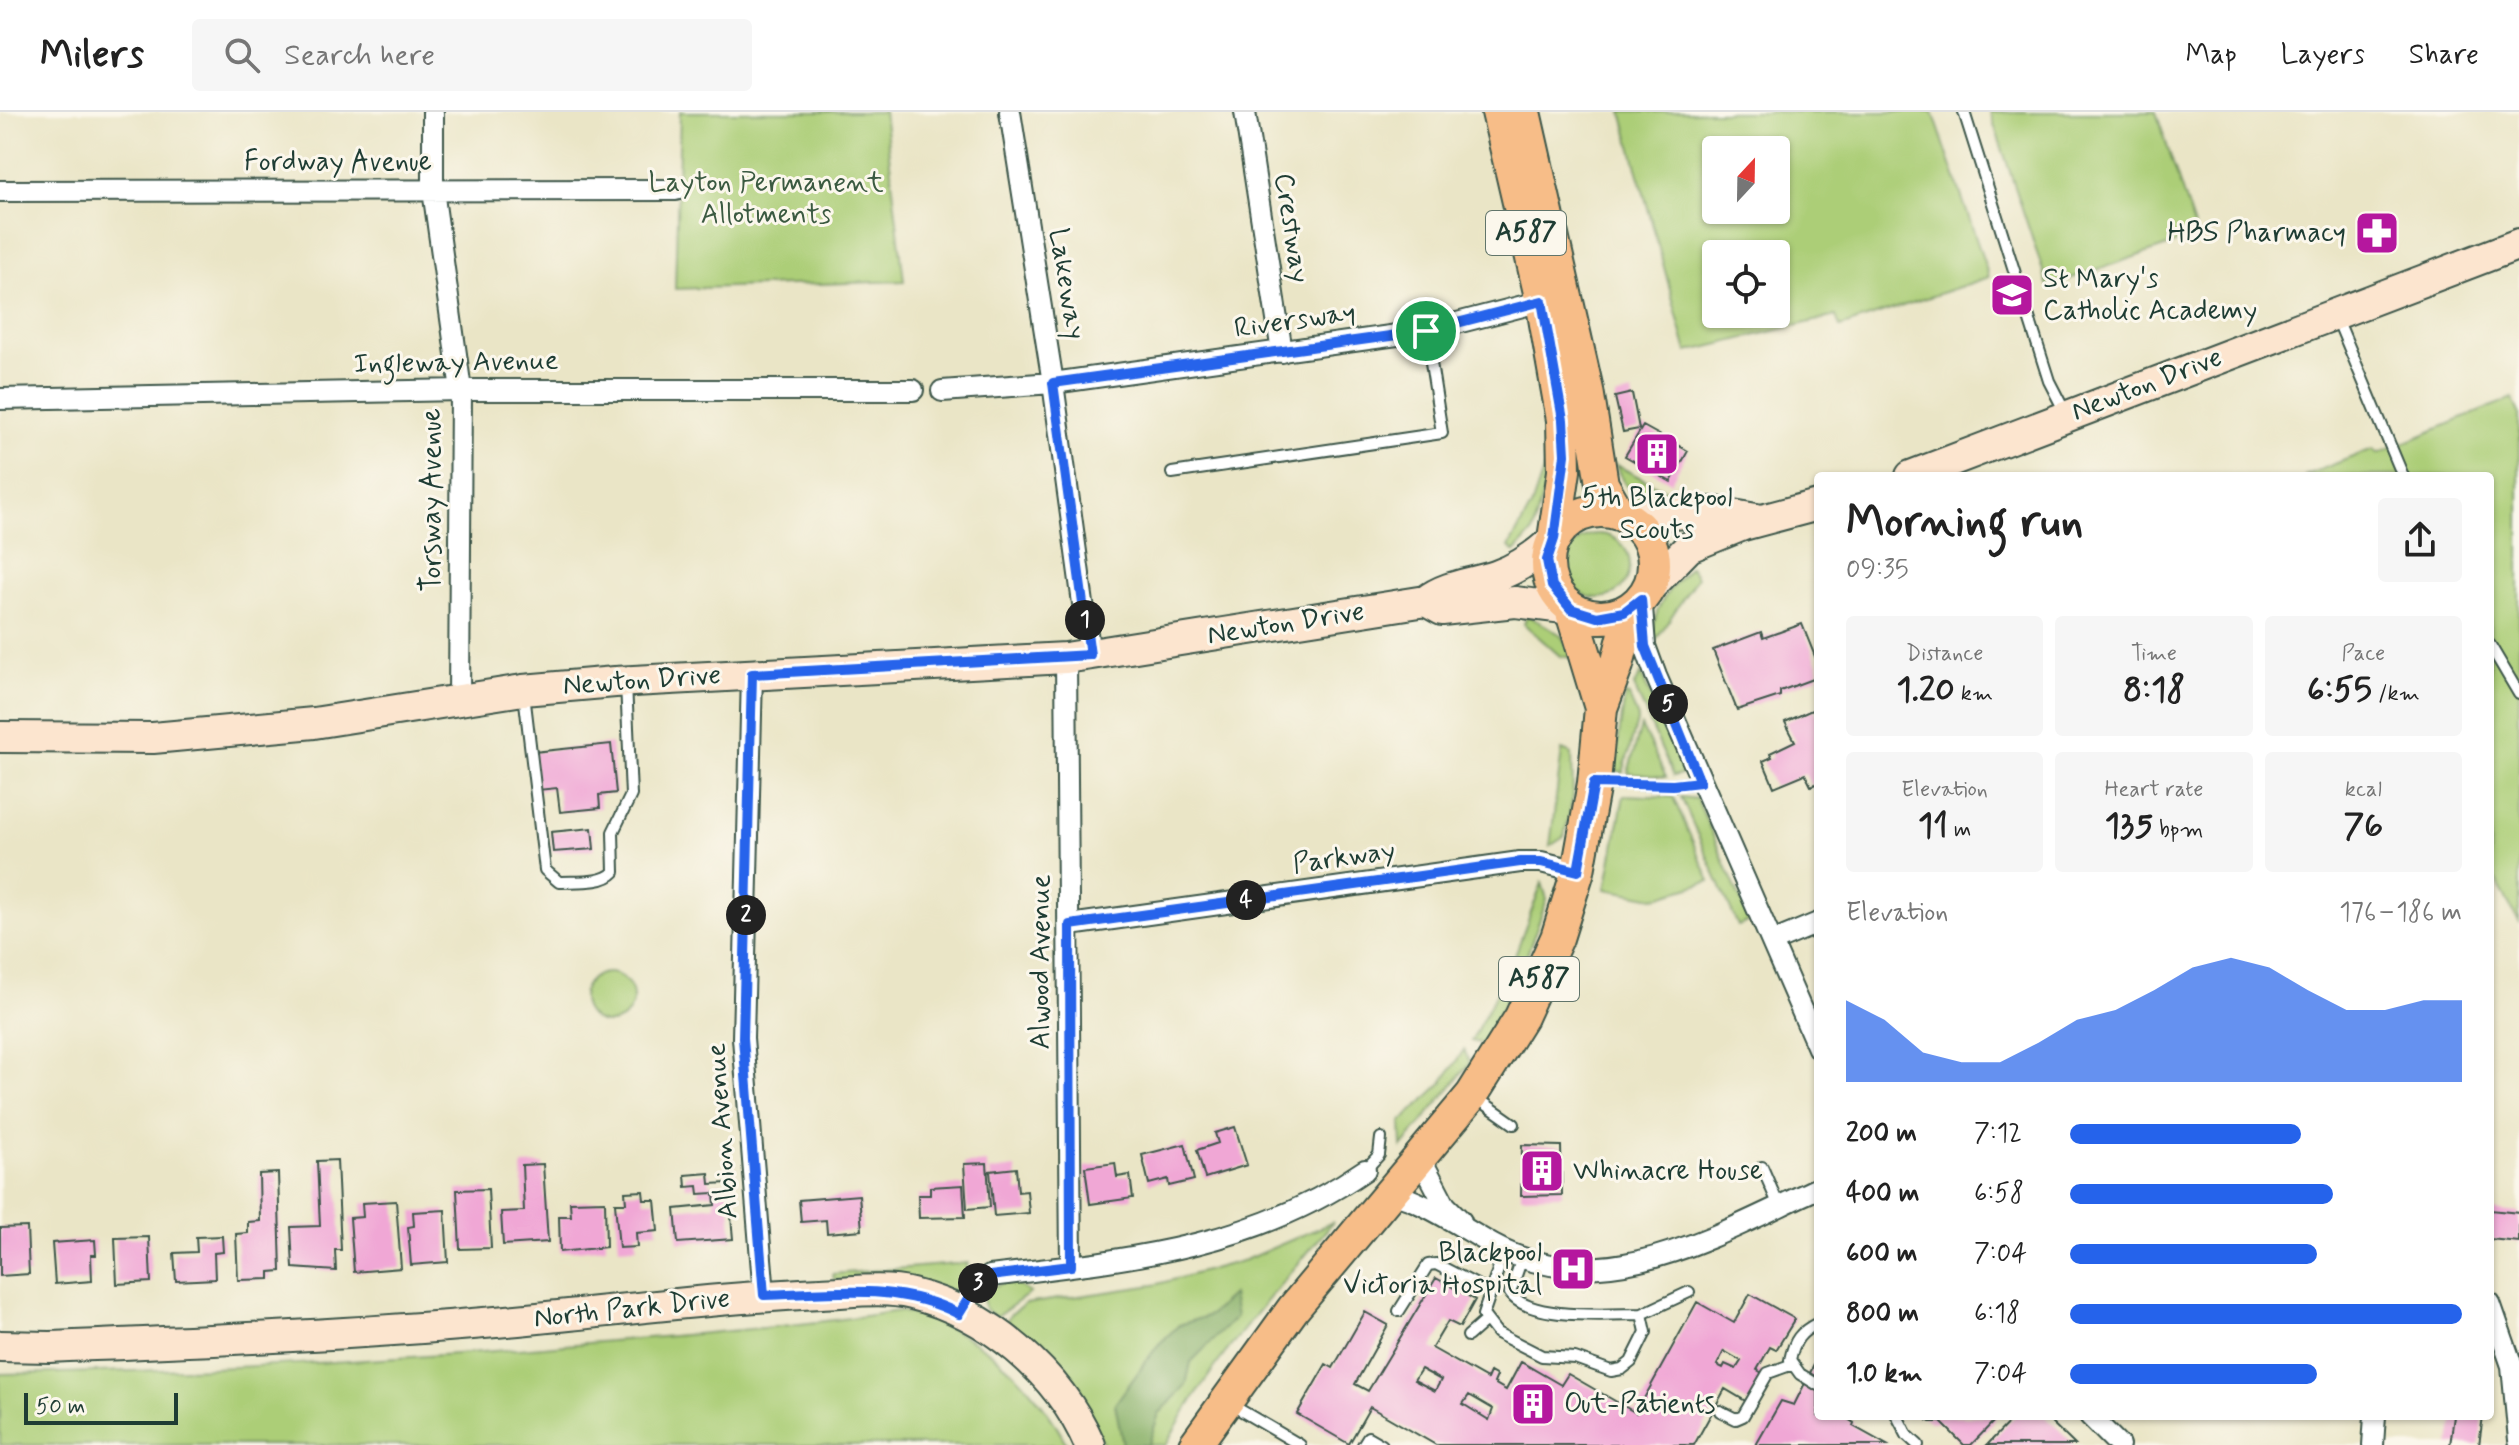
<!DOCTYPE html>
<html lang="en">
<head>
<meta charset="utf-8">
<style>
  body { margin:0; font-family:Mynerve,sans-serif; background:#f6f6f6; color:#222; height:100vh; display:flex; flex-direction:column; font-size:30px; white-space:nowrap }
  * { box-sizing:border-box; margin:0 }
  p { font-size:26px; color:#767676 }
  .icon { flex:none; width:44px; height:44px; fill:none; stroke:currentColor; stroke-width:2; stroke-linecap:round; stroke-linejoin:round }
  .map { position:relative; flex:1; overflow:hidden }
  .sheet { position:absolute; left:1814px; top:360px; width:680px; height:948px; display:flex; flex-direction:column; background:#fff; border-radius:8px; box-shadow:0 2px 6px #0004 }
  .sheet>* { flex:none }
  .needle { width:52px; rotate:22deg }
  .tools { position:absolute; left:1702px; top:24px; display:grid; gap:16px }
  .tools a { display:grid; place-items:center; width:88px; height:88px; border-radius:8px; background:#fff; box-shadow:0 2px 6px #0004; font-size:40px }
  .scale { position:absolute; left:24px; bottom:20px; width:154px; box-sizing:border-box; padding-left:8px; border:4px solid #1f3d34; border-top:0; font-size:22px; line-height:28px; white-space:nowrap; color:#1f3d34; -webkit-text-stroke:6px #fbf7ec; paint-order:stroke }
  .pin { position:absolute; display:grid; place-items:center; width:68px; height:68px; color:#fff; margin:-34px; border:4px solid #fff; border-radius:50%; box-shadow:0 2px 8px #0007 }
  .km { position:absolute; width:40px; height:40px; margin:-20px; border-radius:50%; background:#222; color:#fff; font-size:22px; line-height:40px; text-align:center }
  .round { display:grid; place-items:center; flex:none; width:84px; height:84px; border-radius:8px; background:#f6f6f6 }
  .head { display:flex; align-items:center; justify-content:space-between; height:136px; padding:0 32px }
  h1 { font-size:44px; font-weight:700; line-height:60px }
  .metrics { display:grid; grid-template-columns:repeat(3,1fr); gap:12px; height:136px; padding:8px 32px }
  .metrics div { display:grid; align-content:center; border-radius:8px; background:#f6f6f6; text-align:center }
  .metrics b { font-size:34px; font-weight:700 }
  .metrics small { font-size:22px; font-weight:400 }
  .metrics p { font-size:22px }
  .chart { height:224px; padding:16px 32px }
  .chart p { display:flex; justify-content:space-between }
  .chart svg { width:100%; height:144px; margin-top:8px; fill:#2563eb; opacity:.7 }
  ul { padding:0 32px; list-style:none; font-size:26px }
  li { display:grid; grid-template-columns:128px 96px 1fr; align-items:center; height:60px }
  li i { height:20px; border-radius:10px; background:#2563eb }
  header { display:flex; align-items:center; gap:48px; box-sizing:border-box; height:112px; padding:0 40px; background:#fff; border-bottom:2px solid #e0e0e0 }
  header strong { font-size:38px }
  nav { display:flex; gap:44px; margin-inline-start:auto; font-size:28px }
  .search { width:560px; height:72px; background:#f6f6f6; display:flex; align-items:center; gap:20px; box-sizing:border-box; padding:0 28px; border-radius:8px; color:#767676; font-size:30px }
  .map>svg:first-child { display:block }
  .green { fill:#acce77; stroke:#668656; stroke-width:2; fill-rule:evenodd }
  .forest { fill:#89b168; stroke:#54774e; stroke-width:2 }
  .building { fill:#f0a7d5; fill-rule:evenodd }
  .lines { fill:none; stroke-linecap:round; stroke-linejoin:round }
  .lane-casing { stroke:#3d564a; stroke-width:14 }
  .street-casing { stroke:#3d564a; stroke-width:24 }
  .secondary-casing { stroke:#3d564a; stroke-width:34 }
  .primary-casing { stroke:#3d564a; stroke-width:36 }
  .lane { stroke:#fff; stroke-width:10 }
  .street { stroke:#fff; stroke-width:20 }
  .secondary { stroke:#fce5cf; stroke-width:30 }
  .primary { stroke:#f7bd88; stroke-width:32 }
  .route-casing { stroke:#fff; stroke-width:16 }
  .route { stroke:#2563eb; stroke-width:10 }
  .labels { text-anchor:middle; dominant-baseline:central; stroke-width:6; stroke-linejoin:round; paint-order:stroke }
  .shield { fill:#fbf7ec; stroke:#61756b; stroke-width:2 }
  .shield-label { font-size:26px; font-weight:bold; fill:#1f3d34 }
  .street-label { font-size:28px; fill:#1f3d34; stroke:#fbf7ec }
  .park-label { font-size:28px; fill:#3b5a41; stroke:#fbf7ec }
  .poi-label { font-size:28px; fill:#1f3d34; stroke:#fbf7ec; text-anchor:start }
</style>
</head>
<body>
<header>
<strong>Milers</strong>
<div class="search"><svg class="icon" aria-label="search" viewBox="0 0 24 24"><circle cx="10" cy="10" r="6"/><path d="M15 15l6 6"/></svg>Search here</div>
<nav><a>Map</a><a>Layers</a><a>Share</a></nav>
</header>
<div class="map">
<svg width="2519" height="1333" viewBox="0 0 2519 1333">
  <rect width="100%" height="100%" fill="#fbf7ec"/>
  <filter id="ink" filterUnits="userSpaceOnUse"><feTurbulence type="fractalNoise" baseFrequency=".0125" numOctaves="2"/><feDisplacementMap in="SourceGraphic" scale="16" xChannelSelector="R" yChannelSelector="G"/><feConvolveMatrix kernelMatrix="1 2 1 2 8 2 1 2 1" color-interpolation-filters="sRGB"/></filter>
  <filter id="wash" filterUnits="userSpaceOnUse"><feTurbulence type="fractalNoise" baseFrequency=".006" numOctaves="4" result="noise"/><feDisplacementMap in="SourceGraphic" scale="32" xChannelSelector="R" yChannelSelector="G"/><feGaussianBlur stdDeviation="1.8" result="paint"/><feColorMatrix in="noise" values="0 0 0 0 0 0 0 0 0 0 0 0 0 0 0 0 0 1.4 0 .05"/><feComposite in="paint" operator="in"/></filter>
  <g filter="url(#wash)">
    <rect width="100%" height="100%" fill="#eae5c6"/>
    <path class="green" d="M680,0H884L904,169L675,177Z
      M1622,0H1933L1989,165L1840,215L1836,204L1687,240ZM1776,38V98H1716V38ZM1776,142V202H1716V142Z
      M1990,0H2156L2197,124L2048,174Z
      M2512,286L2519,301V809L2490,759V364H2304L2373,337L2377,342Z
      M1546,351L1551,352L1532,421L1515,440L1509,435L1531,395Z
      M1616,353L1690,391C1650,389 1631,396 1616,353Z
      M1566 454a32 32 0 1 1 64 0a32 32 0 1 1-64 0Z
      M1690,455L1697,465L1654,531C1650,498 1668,477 1690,455Z
      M1527,503L1561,523L1574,546L1560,544L1524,512Z
      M1641,562L1685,661L1673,664L1634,574Z
      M1625,583L1629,584L1638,606L1623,661L1614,658Z
      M1641,614L1666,665L1628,661Z
      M1562,638L1572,642L1573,685L1564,725L1550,734Z
      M1624,683L1673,685L1710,769L1654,786L1606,777Z
      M1681,685L1697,687L1750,809L1738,814Z
      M1542,771L1547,787L1525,848L1515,843Z
      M583 886a25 25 0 1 1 50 0a25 25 0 1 1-50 0Z
      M1501,873L1510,881L1484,932L1471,929Z
      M1464,938L1470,951L1402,1035L1401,1010L1441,972Z
      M1333,1110C1274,1182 1209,1251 1166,1333H1104C1075,1275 1058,1249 1005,1212L1010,1203L1025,1192L1154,1173L1245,1148Z
      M968,1151L962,1173L952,1179L834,1168L833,1162Z
      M1012,1169L1030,1181L996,1205L985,1197L983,1186L989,1175Z
      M899,1199C974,1216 1032,1265 1067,1333H0V1262C204,1259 407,1248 610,1229C707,1221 803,1214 899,1199Z"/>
    <path class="forest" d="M1232,1183L1236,1205L1191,1250L1186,1273L1159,1302L1148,1333H1123L1115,1292L1158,1233L1179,1213L1210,1203Z"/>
    <g id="blocks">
      <path class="building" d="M1632,281L1639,317L1623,320L1615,285Z
        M1643,314L1688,339L1671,370L1625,344Z
        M1802,512L1818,552V565L1780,579V584L1737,598L1713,538L1761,520L1763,526Z
        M1814,597L1818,605V671L1811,674L1805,662L1774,675L1763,649L1772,645L1770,641L1795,629L1785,610Z
        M611,632L616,681L599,683L600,696L560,700L557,676L538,678L534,640Z
        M592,716L594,737L553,740L551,720Z
        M1235,1015L1247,1053L1205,1066L1197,1038L1218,1031L1215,1021Z
        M1185,1032L1194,1068L1169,1074L1168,1067L1149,1072L1142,1043Z
        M1522,1033L1561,1034L1562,1083L1521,1084Z
        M337,1048L341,1138H335L336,1159L293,1156L291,1115L320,1114L317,1049Z
        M987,1051L990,1095L967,1097L964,1052Z
        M1115,1051L1117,1065L1130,1063L1133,1086L1090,1092L1085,1055Z
        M543,1052L548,1130L503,1133L501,1100L524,1099L522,1053Z
        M1016,1056L1018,1080L1027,1079L1029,1101L994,1104L990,1059Z
        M278,1061L281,1159L270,1160V1167L238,1168L236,1122L248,1121V1110L260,1109L259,1062Z
        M709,1061L710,1072L728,1071L733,1127L678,1131L675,1097L715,1093L714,1081L699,1082L698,1074L686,1075L685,1063Z
        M963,1073L965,1105L919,1106L918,1083H930V1075Z
        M488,1077L491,1136L460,1137L457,1078Z
        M643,1079L644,1088H655L658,1119L636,1121L637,1135L619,1136L615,1091H626L625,1080Z
        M859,1083L862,1118L827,1121L826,1108L801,1110L799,1088Z
        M396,1089L401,1156L354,1160L350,1106L363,1105L362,1091Z
        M605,1089L606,1135L560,1140L559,1104H571L570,1090Z
        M445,1098L448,1150L411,1153L408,1115L414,1114L413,1100Z
        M2490,1098L2519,1101V1130L2490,1127Z
        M27,1115L29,1162L0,1164V1116Z
        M222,1124L223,1140L214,1141L215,1167L176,1169L174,1141L197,1140L196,1125Z
        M149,1125L151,1170L117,1172L115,1126Z
        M95,1128L96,1143H91L92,1169L55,1172L52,1131Z
        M1436,1166L1475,1188L1460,1215L1448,1209L1432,1236L1487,1267L1490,1260L1497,1264L1494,1271L1506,1278L1521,1250L1561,1273L1568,1262L1636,1301L1697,1190L1734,1211L1750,1182L1795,1207L1776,1238L1770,1235L1757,1258L1764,1262L1749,1291L1725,1277L1694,1333H1436L1370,1295L1349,1332L1297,1302L1326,1252L1333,1256L1365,1200L1388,1213L1355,1272L1368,1279ZM1724,1239L1741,1249L1736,1257L1725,1252L1723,1256L1717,1253ZM1421,1257L1441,1268L1435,1279L1414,1268ZM1469,1283L1493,1297L1489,1308L1463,1292Z
        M1818,1245V1304H1843L1854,1311L1853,1314L1887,1333H1756L1781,1289L1794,1293Z
        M1922,1304H1993L1996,1307L1971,1333H1964L1941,1310H1930Z
        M2015,1304H2045L2075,1333H1987Z
        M2454,1304H2483L2479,1333H2450Z"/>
    </g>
  </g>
  <g filter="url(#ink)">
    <use href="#blocks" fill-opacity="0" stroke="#3d564a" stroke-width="2"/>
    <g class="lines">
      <g class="lane-casing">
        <path id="lane" d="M1964,0L2049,269L2066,302
          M2336,204L2403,364
          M1172,361L1442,321L1426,219
          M2490,533L2519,582
          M524,582L545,758L559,770C576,769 603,772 614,760L613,720L631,683L626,571
          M1596,671L1673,673L1700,670
          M1477,986L1514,1012
          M1762,1055L1779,1094
          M1365,1058L1379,1043L1381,1026
          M1494,1134L1498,1158L1483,1203L1497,1221L1542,1244L1575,1246L1611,1259L1622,1257L1631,1250L1646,1220L1642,1202C1610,1202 1529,1209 1510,1181L1522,1146
          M1399,1199L1428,1153L1436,1152L1488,1179
          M1642,1202L1689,1180
          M1818,1211C1800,1220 1794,1228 1790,1248L1800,1262L1818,1273
          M1468,1224L1485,1209
          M1230,1292L1300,1333
          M1720,1299L1736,1307L1743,1304L1768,1261L1793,1252
          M1897,1304L1907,1323L1918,1333
          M1363,1333L1368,1325L1382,1333"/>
      </g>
      <g class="street-casing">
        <path id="street" d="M433,0V78L461,278L459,587
          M1010,0L1053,271L1090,543
          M1245,0L1282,240
          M0,79L676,78
          M942,279L1053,271L1426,219L1542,189
          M0,287L461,278H913
          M1642,495L1645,534L1656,564L1818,936
          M1066,546L1071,1154
          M752,562L743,926L764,1183
          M1070,813L1520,750H1541L1578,759
          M1772,830L1818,811
          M1421,1047L1445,1093L1461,1109
          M1390,1083C1412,1081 1471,1121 1493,1133C1602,1193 1719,1121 1818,1076
          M2490,1191L2512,1254L2519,1328
          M959,1202L978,1171L990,1164C1122,1148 1252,1137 1365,1058
          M2090,1304L2119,1333
          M2373,1333L2375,1304"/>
      </g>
      <g class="secondary-casing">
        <path id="secondary" d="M1911,364L2519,132
          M1623,404L1715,400L1756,407
          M1648,477L1689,435L1743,413L1818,393
          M1426,489L1442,498L1515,490L1571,497
          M0,625L153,626L314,611L523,578L615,570L1066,546L1426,489C1446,473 1472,472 1496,464C1519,456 1537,443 1554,427
          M0,1234L50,1235C213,1228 376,1222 538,1206C633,1197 727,1185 821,1181C851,1180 883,1175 912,1182C989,1201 1059,1261 1090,1333"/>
      </g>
      <g class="primary-casing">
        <path id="primary" d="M1498,0L1542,189L1563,308L1564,359L1554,427
          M1524,0L1587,278L1602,372L1619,402
          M1548 452a53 53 0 1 1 106 0a53 53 0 1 1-106 0Z
          M1571,497L1601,596
          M1195,1333L1293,1197L1472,983L1521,905L1557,826L1578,759L1594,671L1601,596L1617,553L1632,495"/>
      </g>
      <use href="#lane" class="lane"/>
      <use href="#street" class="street"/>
      <use href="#secondary" class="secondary"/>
      <use href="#primary" class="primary"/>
    </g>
  </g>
  <g class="lines" filter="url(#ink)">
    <g class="route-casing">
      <path id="route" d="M1542,189L1563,308L1565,343L1554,427L1547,448L1552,474L1571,497L1597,505L1624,500L1641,487L1645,534L1700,670L1673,673L1594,671L1578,759L1541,750H1520L1070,813L1071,1154L990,1164L978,1171L959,1202C898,1170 831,1181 764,1183L743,926L752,562L1090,543L1053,271L1426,219Z"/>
    </g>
    <use href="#route" class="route"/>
  </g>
  <defs>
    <g id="pharmacy-square" transform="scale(2.3)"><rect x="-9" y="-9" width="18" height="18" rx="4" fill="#b5179e" stroke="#fbf7ec"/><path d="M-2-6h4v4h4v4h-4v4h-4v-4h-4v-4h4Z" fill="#fff"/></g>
    <g id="school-square" transform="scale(2.3)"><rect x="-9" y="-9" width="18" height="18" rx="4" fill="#b5179e" stroke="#fbf7ec"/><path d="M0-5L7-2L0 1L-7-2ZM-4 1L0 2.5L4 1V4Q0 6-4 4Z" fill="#fff"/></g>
    <g id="building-square" transform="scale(2.3)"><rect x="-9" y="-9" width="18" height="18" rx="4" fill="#b5179e" stroke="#fbf7ec"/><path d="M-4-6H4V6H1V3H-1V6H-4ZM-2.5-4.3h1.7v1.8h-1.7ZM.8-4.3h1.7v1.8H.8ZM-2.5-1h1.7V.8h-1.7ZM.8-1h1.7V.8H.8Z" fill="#fff"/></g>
    <g id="hospital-square" transform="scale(2.3)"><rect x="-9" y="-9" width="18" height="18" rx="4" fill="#b5179e" stroke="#fbf7ec"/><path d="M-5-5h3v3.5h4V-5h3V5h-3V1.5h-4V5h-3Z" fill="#fff"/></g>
  </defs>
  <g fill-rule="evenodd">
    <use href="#pharmacy-square" x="2377" y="121"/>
    <use href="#school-square" x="2012" y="183"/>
    <use href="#building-square" x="1657" y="342"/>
    <use href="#building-square" x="1542" y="1059"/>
    <use href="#hospital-square" x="1573" y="1157"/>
    <use href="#building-square" x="1533" y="1292"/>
  </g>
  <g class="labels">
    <g class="shield">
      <rect x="1486" y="99" width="80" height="44" rx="6"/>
      <rect x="1499" y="845" width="80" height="44" rx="6"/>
    </g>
    <g class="shield-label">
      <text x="1526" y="121">A587</text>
      <text x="1539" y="867">A587</text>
    </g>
    <g class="street-label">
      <text x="338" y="50">Fordway Avenue</text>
      <text transform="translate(1291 116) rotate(81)">Crestway</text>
      <text transform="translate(1066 172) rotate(81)">Lakeway</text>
      <text transform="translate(1295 209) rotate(-8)">Riversway</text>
      <text transform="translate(456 251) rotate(-1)">Ingleway Avenue</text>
      <text transform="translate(2147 273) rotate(-21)">Newton Drive</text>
      <text transform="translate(432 388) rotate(-90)">Torsway Avenue</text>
      <text transform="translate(1286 512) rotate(-9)">Newton Drive</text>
      <text transform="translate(642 569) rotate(-4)">Newton Drive</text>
      <text transform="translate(1344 746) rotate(-8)">Parkway</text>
      <text transform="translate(1041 850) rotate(-90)">Alwood Avenue</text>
      <text transform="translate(723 1019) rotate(-94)">Albion Avenue</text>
      <text transform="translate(632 1197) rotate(-6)">North Park Drive</text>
    </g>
    <g class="park-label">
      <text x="766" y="71">Layton Permanent<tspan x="766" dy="32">Allotments</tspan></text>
    </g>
    <g class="poi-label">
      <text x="2346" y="121" text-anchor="end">HBS Pharmacy</text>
      <text x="2043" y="167">St Mary's<tspan x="2043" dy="32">Catholic Academy</tspan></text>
      <text x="1657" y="386" text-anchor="middle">5th Blackpool<tspan x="1657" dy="32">Scouts</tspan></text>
      <text x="1573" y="1059">Whinacre House</text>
      <text x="1542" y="1141" text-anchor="end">Blackpool<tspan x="1542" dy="32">Victoria Hospital</tspan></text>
      <text x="1564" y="1292">Out-Patients</text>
    </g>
  </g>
</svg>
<div class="tools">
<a><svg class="needle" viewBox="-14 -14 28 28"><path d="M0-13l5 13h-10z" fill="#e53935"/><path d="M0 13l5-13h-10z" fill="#767676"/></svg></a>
<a><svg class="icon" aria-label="locate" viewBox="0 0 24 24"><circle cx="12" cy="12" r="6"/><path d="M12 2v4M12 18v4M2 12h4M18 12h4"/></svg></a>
</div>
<div class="scale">50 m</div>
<div class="pin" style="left:1426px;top:219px;background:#1e9e55"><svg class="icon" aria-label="arrive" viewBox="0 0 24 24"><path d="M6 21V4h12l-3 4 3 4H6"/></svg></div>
<b class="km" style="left:1085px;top:508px">1</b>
<b class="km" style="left:746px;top:803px">2</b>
<b class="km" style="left:978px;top:1171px">3</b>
<b class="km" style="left:1246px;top:788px">4</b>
<b class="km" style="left:1668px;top:592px">5</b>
<section class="sheet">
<div class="head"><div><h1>Morning run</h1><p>09:35</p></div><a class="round"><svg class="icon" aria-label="share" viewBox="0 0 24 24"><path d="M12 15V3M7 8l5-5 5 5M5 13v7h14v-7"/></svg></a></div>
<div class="metrics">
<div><p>Distance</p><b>1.20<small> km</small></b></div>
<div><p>Time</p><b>8:18</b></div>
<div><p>Pace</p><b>6:55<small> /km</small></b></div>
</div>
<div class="metrics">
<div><p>Elevation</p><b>11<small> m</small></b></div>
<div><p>Heart rate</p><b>135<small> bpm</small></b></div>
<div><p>kcal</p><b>76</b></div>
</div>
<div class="chart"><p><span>Elevation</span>176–186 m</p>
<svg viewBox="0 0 160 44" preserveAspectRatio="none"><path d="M0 44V19L10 25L20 35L30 38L40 38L50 32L60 25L70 22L80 16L90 9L100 6L110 9L120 16L130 22L140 22L150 19L160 19V44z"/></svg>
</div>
<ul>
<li><b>200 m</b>7:12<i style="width:59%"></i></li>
<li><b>400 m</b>6:58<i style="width:67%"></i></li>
<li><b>600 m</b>7:04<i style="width:63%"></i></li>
<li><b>800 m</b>6:18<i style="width:100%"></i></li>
<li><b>1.0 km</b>7:04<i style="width:63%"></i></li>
</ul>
</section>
</div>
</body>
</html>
